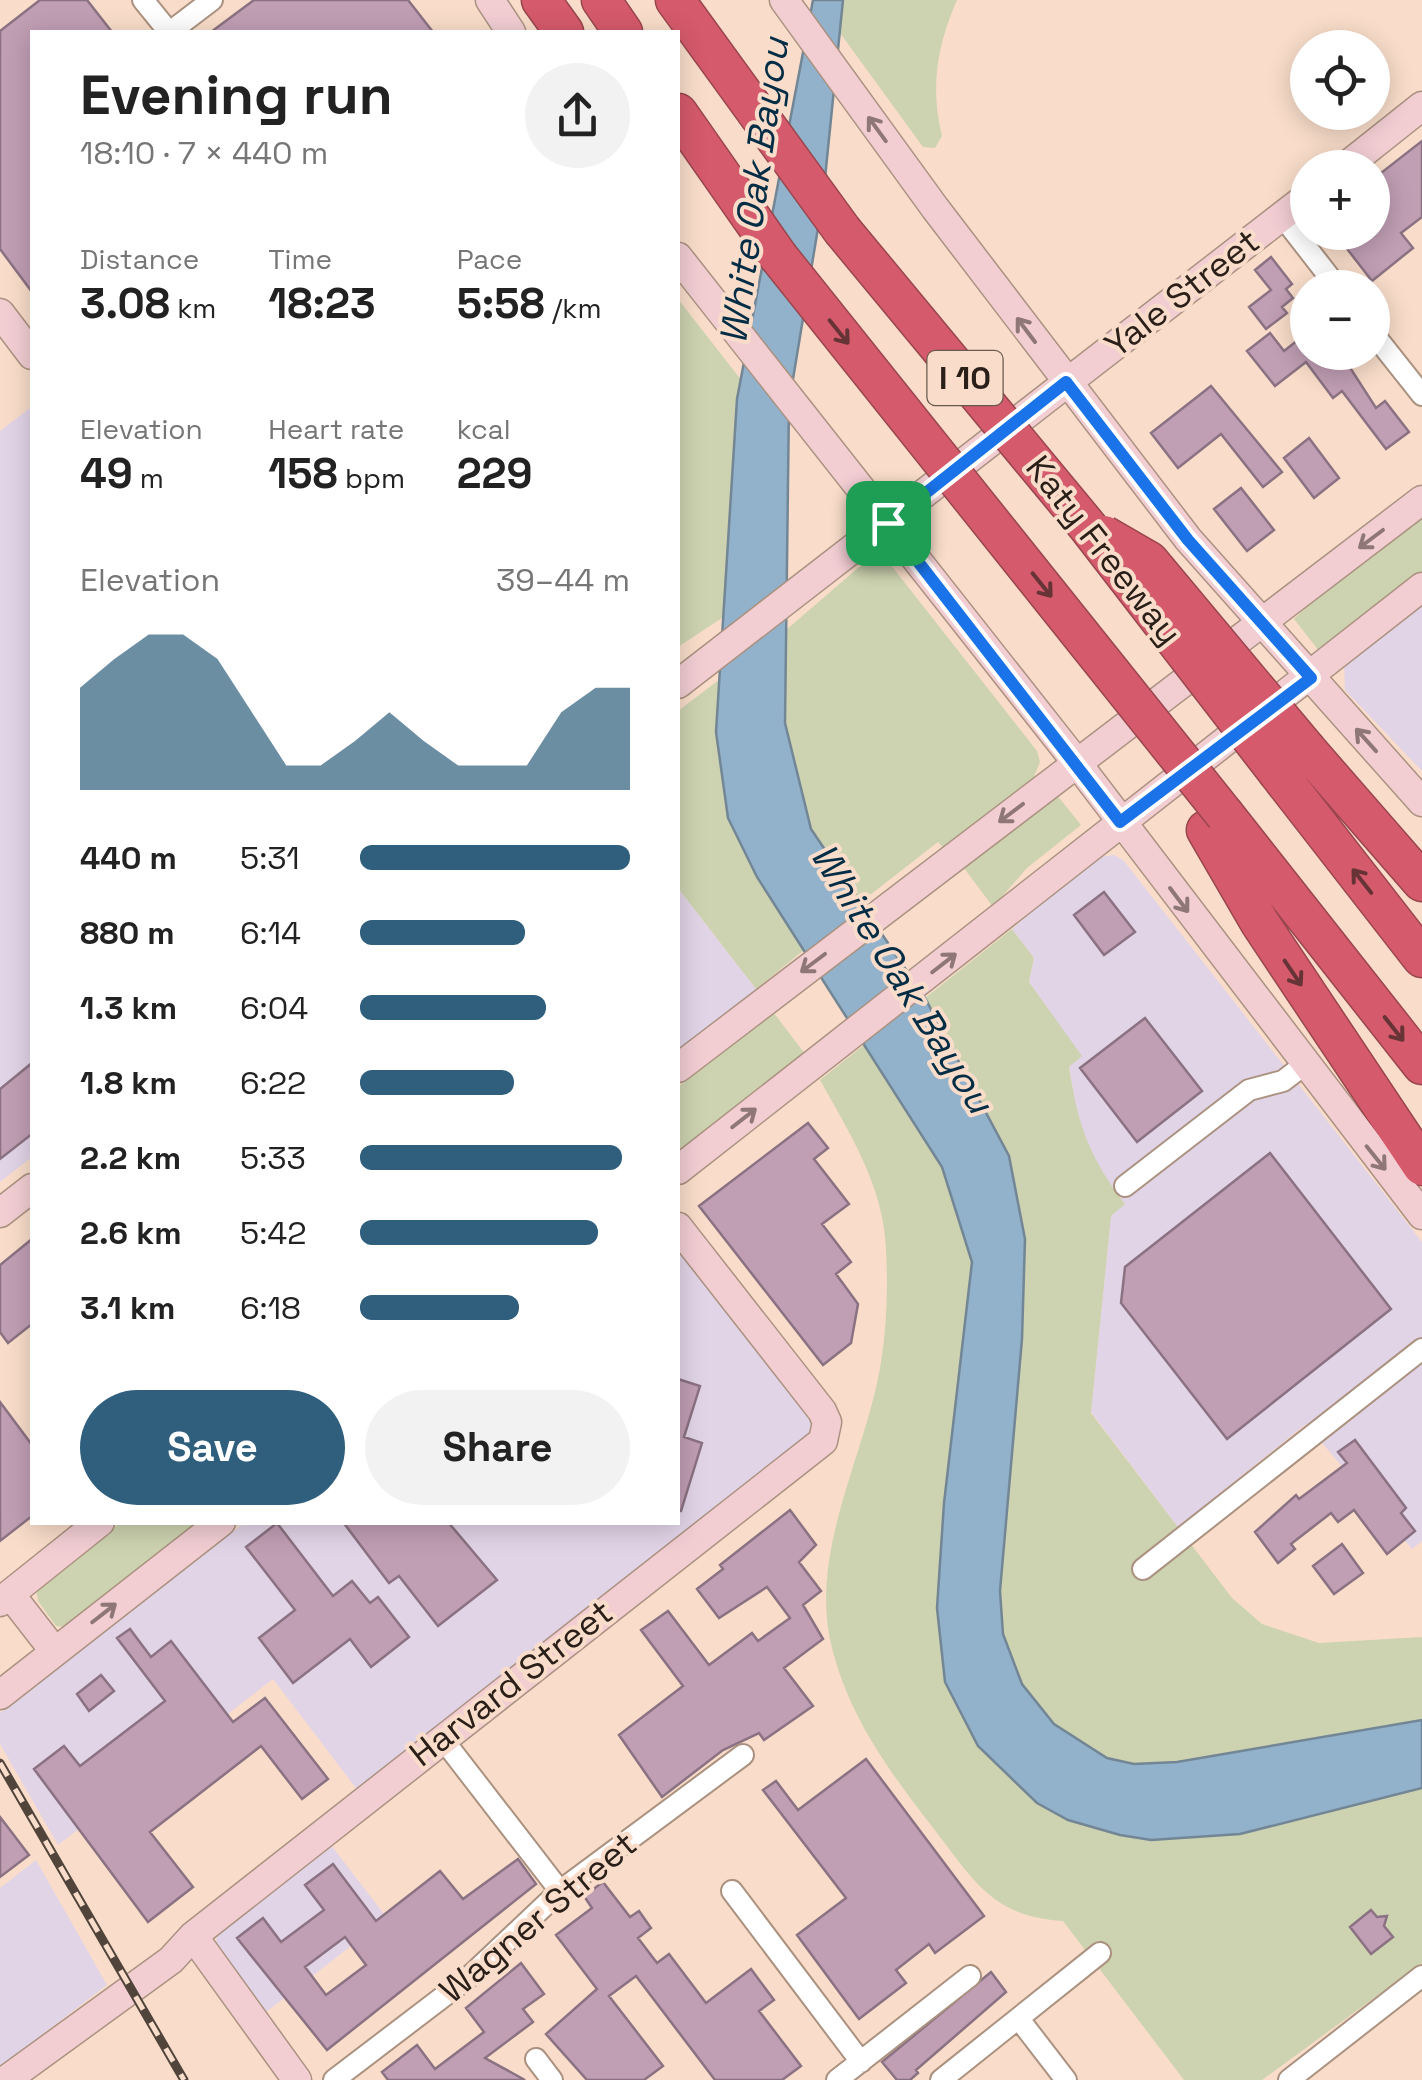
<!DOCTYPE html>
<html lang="en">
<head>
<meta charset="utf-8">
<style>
  body { margin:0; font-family:"Space Grotesk",sans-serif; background:#f2f2f2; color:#222; height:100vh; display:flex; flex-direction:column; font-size:38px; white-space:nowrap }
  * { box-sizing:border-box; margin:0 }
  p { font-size:32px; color:#767676 }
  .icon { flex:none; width:55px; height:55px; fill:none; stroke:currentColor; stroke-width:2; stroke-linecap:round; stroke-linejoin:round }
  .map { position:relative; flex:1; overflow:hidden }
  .drawer { position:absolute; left:30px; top:30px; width:650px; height:1495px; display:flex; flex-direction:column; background:#fff; border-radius:0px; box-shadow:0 5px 25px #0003 }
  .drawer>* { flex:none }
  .controls { position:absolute; left:1290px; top:30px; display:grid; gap:20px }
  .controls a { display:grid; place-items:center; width:100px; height:100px; border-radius:50%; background:#fff; box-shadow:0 5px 25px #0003; font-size:50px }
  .pin { position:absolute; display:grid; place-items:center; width:85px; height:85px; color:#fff; margin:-42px; border-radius:20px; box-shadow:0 5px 15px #0006 }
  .round { display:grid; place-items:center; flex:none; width:105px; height:105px; border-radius:52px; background:#f2f2f2 }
  .head { display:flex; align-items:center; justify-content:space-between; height:170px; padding:0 50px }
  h1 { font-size:55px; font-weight:700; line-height:75px }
  .figures { display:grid; grid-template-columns:repeat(3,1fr); gap:15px; height:170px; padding:10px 50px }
  .figures div { display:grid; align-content:center }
  .figures b { font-size:42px; font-weight:700 }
  .figures small { font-size:28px; font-weight:400 }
  .figures p { font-size:28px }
  .chart { height:280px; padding:20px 50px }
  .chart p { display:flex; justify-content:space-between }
  .chart svg { width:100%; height:180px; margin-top:10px; fill:#2f5f7d; opacity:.7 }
  .primary-button { display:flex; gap:20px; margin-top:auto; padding:20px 50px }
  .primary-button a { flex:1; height:115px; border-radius:60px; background:#2f5f7d; color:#fff; font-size:40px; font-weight:700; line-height:115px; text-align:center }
  .primary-button a+a { background:#f2f2f2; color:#222 }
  ul { padding:0 50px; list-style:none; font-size:32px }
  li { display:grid; grid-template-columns:160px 120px 1fr; align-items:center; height:75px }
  li i { height:25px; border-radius:12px; background:#2f5f7d }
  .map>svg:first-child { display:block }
  .commercial { fill:#e2d4e7 }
  .green { fill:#cdd3b0 }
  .water { fill:#92b1ca; stroke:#738695; stroke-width:2.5 }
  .building { fill:#c09eb4; stroke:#8b7282; stroke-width:2.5; fill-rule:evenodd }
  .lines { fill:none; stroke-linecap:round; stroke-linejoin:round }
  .street-casing { stroke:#ab9280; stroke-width:24 }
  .secondary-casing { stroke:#ab9280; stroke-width:31 }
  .highway-casing { stroke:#99464e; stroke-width:41 }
  .street { stroke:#fff; stroke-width:20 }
  .secondary { stroke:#f2ced3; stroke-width:28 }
  .highway { stroke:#d55a6b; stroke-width:38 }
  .rail-casing { stroke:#51443a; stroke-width:9 }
  .rail { stroke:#f9ddca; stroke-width:5; stroke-dasharray:15; stroke-linecap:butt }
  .highway-bridge-casing { stroke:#99464e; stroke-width:41; stroke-linecap:butt }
  .highway-bridge { stroke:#d55a6b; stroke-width:38 }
  .oneway { stroke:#8e7776 }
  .oneway2 { stroke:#663436 }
  .route-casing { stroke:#fff; stroke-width:20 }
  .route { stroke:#1a73e8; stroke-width:12 }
  .labels { text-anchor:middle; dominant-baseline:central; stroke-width:8; stroke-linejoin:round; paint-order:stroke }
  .shield { fill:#f9ddca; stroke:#68594e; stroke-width:2.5 }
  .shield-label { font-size:32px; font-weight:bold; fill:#2a2019 }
  .street-label { font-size:35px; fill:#2a2019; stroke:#f9ddca }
  .water-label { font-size:38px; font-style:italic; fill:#032c45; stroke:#f9ddca }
</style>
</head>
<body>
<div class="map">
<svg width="1422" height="2080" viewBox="0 0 1422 2080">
  <rect width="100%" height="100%" fill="#f9ddca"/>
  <path class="commercial" d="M30,408L32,1157L0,1182V431Z
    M1422,604V771L1345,690L1344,663Z
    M1114,855L1124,861L1422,1242V1541L1412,1549L1306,1424L1178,1527L1091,1412L1111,1215L1125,1204L1099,1170L1078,1123L1069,1066L1081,1056L1029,982L1034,958L1012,929L1094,858Z
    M678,888L756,989L678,1054Z
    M678,1242L814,1418V1435L359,1792L273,1679L58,1845L0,1744V1713L244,1523L678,1522Z
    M328,1841L387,1918L261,2016L216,1948L217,1930Z
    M36,1860L107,1985L0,2067V1888Z"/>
  <path class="green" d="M816,0H957C937,46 930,87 942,136L935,148L923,147Z
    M678,299L742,381L737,399L725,616L678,647Z
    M1422,506V571L1319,651L1294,619L1375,543Z
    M877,558L890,564L1037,751L1040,762L1033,779L944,848L938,842L861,902C845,879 826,856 812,831C780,771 785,695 786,630L858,568Z
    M720,679L716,732L757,877L804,950L756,989L678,888V711Z
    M1056,794L1081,825L1027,868L993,907L961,864Z
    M1012,929L1034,958L1029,982L1082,1056L1069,1067C1078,1125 1089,1157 1125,1204L1111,1216L1091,1413L1232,1598L1262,1624L1319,1643L1422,1637V1720L1177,1762L1134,1764L1107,1758L1054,1724L1022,1684L1003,1634L1000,1591L1007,1495L975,1085L925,998Z
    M773,1012L806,1055L678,1152V1087Z
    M864,1045L942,1167L972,1262L944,1503L937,1608L945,1682L978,1746L1037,1803L1120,1835L1151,1840L1240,1834L1422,1788V1963L1262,2080H1184L1063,1921C993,1917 974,1881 934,1829C892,1775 851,1720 833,1652C806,1554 866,1457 881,1362C887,1325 888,1286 886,1249C884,1187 849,1132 820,1080Z
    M120,1523H204L67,1627L56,1626L38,1601L36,1589Z"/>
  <path class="water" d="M813,0H843L823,198L789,403L785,723L811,829L925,998L1009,1156L1025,1239L1022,1339L1000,1591L1003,1634L1022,1684L1054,1724L1107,1758L1134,1764L1177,1762L1422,1720V1788L1240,1834L1151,1840L1120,1835L1068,1820L1037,1803L978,1746L945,1682L937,1608L944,1503L972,1262L942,1167L757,877L728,818L716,732L737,399Z"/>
  <path class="building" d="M40,0H87L112,32H32V292L0,249V31Z
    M254,0H408L433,32H211Z
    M1422,141V217L1401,233L1413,248L1372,281L1334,232H1372V180Z
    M1271,257L1292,284L1286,289L1293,298L1282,307L1287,313L1266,329L1249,307L1271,290L1255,270Z
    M1308,332V352H1340L1376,408L1385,401L1409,432L1386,449L1342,391L1333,398L1306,362L1275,386L1247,351L1270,333L1284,351Z
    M1211,386L1282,472L1263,487L1221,434L1178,468L1151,433Z
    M1309,438L1339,478L1314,498L1284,458Z
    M1241,488L1274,530L1247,551L1214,509Z
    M1104,892L1135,932L1104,955L1074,915Z
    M1145,1018L1202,1091L1137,1142L1080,1068Z
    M32,1063V1134L0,1159V1089Z
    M808,1123L828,1148L814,1159L849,1204L822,1224L851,1262L836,1274L858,1304L851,1343L823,1365L699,1206Z
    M1270,1153L1391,1309L1227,1439L1121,1303L1125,1267Z
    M32,1239V1324L8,1343L0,1332V1265Z
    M678,1379L700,1386L684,1437L702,1443L681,1511L678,1510Z
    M0,1402L32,1445V1516L0,1541Z
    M1355,1440L1406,1508L1401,1513L1415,1531L1387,1554L1354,1510L1338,1522L1331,1513L1291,1544L1295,1549L1278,1563L1255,1532L1296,1495L1299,1499L1347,1463L1338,1452Z
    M790,1510L816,1545L799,1562L821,1591L803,1605L823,1639L784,1668L813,1706L764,1740L759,1733L723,1750L662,1797L619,1735L683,1686L641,1630L668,1611L709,1665L752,1633L758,1641L790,1618L767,1587L719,1618L697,1589L723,1569L720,1565Z
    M343,1522H448L497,1580L438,1626L399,1576L389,1583Z
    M277,1523L333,1596L352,1581L370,1603L378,1597L409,1637L371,1667L350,1639L293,1683L259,1638L295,1610L246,1547Z
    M1342,1544L1363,1573L1334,1594L1313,1566Z
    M130,1629L151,1657L171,1641L233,1722L265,1698L328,1779L302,1799L261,1746L150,1832L193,1887L148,1922L34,1769L64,1746L80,1766L165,1701L117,1638Z
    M101,1675L114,1691L89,1711L77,1694Z
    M866,1759L984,1916L935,1953L929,1944L896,1970L906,1983L859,2019L797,1935L846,1898L763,1790L776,1781L798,1810Z
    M0,1817L29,1855L0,1877Z
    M518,1859L536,1884L327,2050L237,1938L263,1918L281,1942L324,1910L305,1885L333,1864L376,1921L440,1871L463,1899ZM345,1937L366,1965L326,1995L305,1967Z
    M603,1882L630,1917L639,1911L651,1928L638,1938L657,1963L669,1954L706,2003L751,1969L774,2000L759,2011L801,2066L782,2080H715L636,1976L609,1996L663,2066L644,2080H587L546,2034L597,1989L556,1935L592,1908L584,1896Z
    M1371,1910L1377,1917L1387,1916L1384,1926L1393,1937L1371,1954L1350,1927Z
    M521,1963L544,1994L523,2009L533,2022L485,2058L525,2080H388L382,2072L417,2045L435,2069L484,2032L466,2008Z
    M991,1972L1006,1992L916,2070L918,2073L910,2080H897L882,2062Z"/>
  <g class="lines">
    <g class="street-casing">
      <path id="street" d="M143,0L169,32
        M170,32L212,0
        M1282,216L1338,288
        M1372,332L1422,395
        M1125,1186L1249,1090L1283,1081L1304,1065
        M1143,1569L1422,1349
        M441,1737L560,1891
        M732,1891L861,2062
        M1019,2019L1066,2080
        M536,2059L552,2080
        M334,2080L469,1977L560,1891L743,1755
        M837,2080L970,1976
        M941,2080L1100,1953
        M1289,2080L1422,1976"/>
    </g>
    <g class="secondary-casing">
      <path id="secondary" d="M490,0L511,32
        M784,0L935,208L1188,539L1422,802
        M1344,168L1422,106
        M678,257L1077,763L1422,1215
        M0,313L32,355
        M678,684L1308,196
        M678,1068L1422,500
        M678,1170L1422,587
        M0,1213L32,1188
        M10,1594L55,1652
        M0,1602L100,1522
        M0,1695L221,1522
        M193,1936L297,2080
        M6,2080L171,1960L193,1936L823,1441L827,1422L822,1411L678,1227"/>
    </g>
    <g class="highway-casing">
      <path id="highway" d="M541,0L564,32
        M601,0L623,32
        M675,0L842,230
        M678,113L778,256
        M1307,750L1422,882
        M1278,773L1422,958
        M1225,815L1422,1065
        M1206,830L1260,923L1422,1166"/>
    </g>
    <use href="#street" class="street"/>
    <use href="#secondary" class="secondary"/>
    <use href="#highway" class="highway"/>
    <g class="rail-casing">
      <path id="rail" d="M0,1763L184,2080"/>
    </g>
    <use href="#rail" class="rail"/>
    <g class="highway-bridge-casing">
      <path id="highway-bridge" d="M842,230L1088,527L1278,773
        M778,256L1225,815
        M1104,535L1149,561L1307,750"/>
    </g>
    <use href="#highway-bridge" class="highway-bridge"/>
  </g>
  <defs><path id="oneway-shaft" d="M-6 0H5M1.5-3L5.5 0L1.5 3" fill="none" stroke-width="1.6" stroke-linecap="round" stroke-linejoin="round" transform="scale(2.5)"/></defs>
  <g class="oneway">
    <use href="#oneway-shaft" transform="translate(877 129) rotate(-126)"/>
    <use href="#oneway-shaft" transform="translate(1026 330) rotate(-127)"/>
    <use href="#oneway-shaft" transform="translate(1371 539) rotate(143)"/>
    <use href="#oneway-shaft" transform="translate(1366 740) rotate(-132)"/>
    <use href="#oneway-shaft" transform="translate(1011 813) rotate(143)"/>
    <use href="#oneway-shaft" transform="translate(1179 900) rotate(53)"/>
    <use href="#oneway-shaft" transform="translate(813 963) rotate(143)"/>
    <use href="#oneway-shaft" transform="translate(944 963) rotate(-38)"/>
    <use href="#oneway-shaft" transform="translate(744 1118) rotate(-38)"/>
    <use href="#oneway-shaft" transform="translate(1376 1158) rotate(51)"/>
    <use href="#oneway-shaft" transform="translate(104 1613) rotate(-38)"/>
  </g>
  <g class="oneway2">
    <use href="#oneway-shaft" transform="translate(839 332) rotate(51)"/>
    <use href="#oneway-shaft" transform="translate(1042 585) rotate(51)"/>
    <use href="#oneway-shaft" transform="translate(1362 881) rotate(-128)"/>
    <use href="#oneway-shaft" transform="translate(1293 973) rotate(56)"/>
    <use href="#oneway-shaft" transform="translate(1394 1029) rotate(52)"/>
  </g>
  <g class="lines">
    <g class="route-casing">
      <path id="route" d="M1066,382L1188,540L1311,678L1120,822L888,523Z"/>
    </g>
    <use href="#route" class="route"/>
  </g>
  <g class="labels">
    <rect class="shield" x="927.5" y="351" width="75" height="54" rx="8"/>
    <g class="shield-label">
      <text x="965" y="378">I 10</text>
    </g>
    <g class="street-label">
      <text transform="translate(1182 293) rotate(-38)">Yale Street</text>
      <text transform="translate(1104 550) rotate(52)">Katy Freeway</text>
      <text transform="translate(511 1683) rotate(-38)">Harvard Street</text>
      <text transform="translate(538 1917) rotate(-40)">Wagner Street</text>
    </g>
    <g class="water-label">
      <text transform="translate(754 191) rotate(-82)">White Oak Bayou</text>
      <text transform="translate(902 978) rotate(58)">White Oak Bayou</text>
    </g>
  </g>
</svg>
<div class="controls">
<a><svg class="icon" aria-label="locate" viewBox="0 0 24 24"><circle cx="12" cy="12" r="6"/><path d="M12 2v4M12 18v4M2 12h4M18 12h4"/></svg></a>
<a>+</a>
<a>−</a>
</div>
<div class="pin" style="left:888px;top:523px;background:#1e9e55"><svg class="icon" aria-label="arrive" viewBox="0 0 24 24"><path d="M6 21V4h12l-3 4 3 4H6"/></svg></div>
<section class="drawer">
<div class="head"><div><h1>Evening run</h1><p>18:10 · 7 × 440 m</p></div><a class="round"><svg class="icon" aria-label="share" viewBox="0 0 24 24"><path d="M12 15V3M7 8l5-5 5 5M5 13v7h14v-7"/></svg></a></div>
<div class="figures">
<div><p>Distance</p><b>3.08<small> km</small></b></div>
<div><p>Time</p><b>18:23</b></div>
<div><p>Pace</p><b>5:58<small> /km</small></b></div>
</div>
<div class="figures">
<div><p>Elevation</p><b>49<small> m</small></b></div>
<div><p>Heart rate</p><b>158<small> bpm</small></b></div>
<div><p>kcal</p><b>229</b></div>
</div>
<div class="chart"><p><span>Elevation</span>39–44 m</p>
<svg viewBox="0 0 160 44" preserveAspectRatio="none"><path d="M0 44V19L10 12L20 6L30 6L40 12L50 25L60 38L70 38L80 32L90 25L100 32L110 38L120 38L130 38L140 25L150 19L160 19V44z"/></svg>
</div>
<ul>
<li><b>440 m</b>5:31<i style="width:100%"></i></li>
<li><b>880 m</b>6:14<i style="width:61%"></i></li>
<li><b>1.3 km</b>6:04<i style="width:69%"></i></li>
<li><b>1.8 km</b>6:22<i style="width:57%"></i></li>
<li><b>2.2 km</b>5:33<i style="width:97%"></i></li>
<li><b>2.6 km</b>5:42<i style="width:88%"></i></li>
<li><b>3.1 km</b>6:18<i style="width:59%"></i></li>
</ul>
<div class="primary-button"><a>Save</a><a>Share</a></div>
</section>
</div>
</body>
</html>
